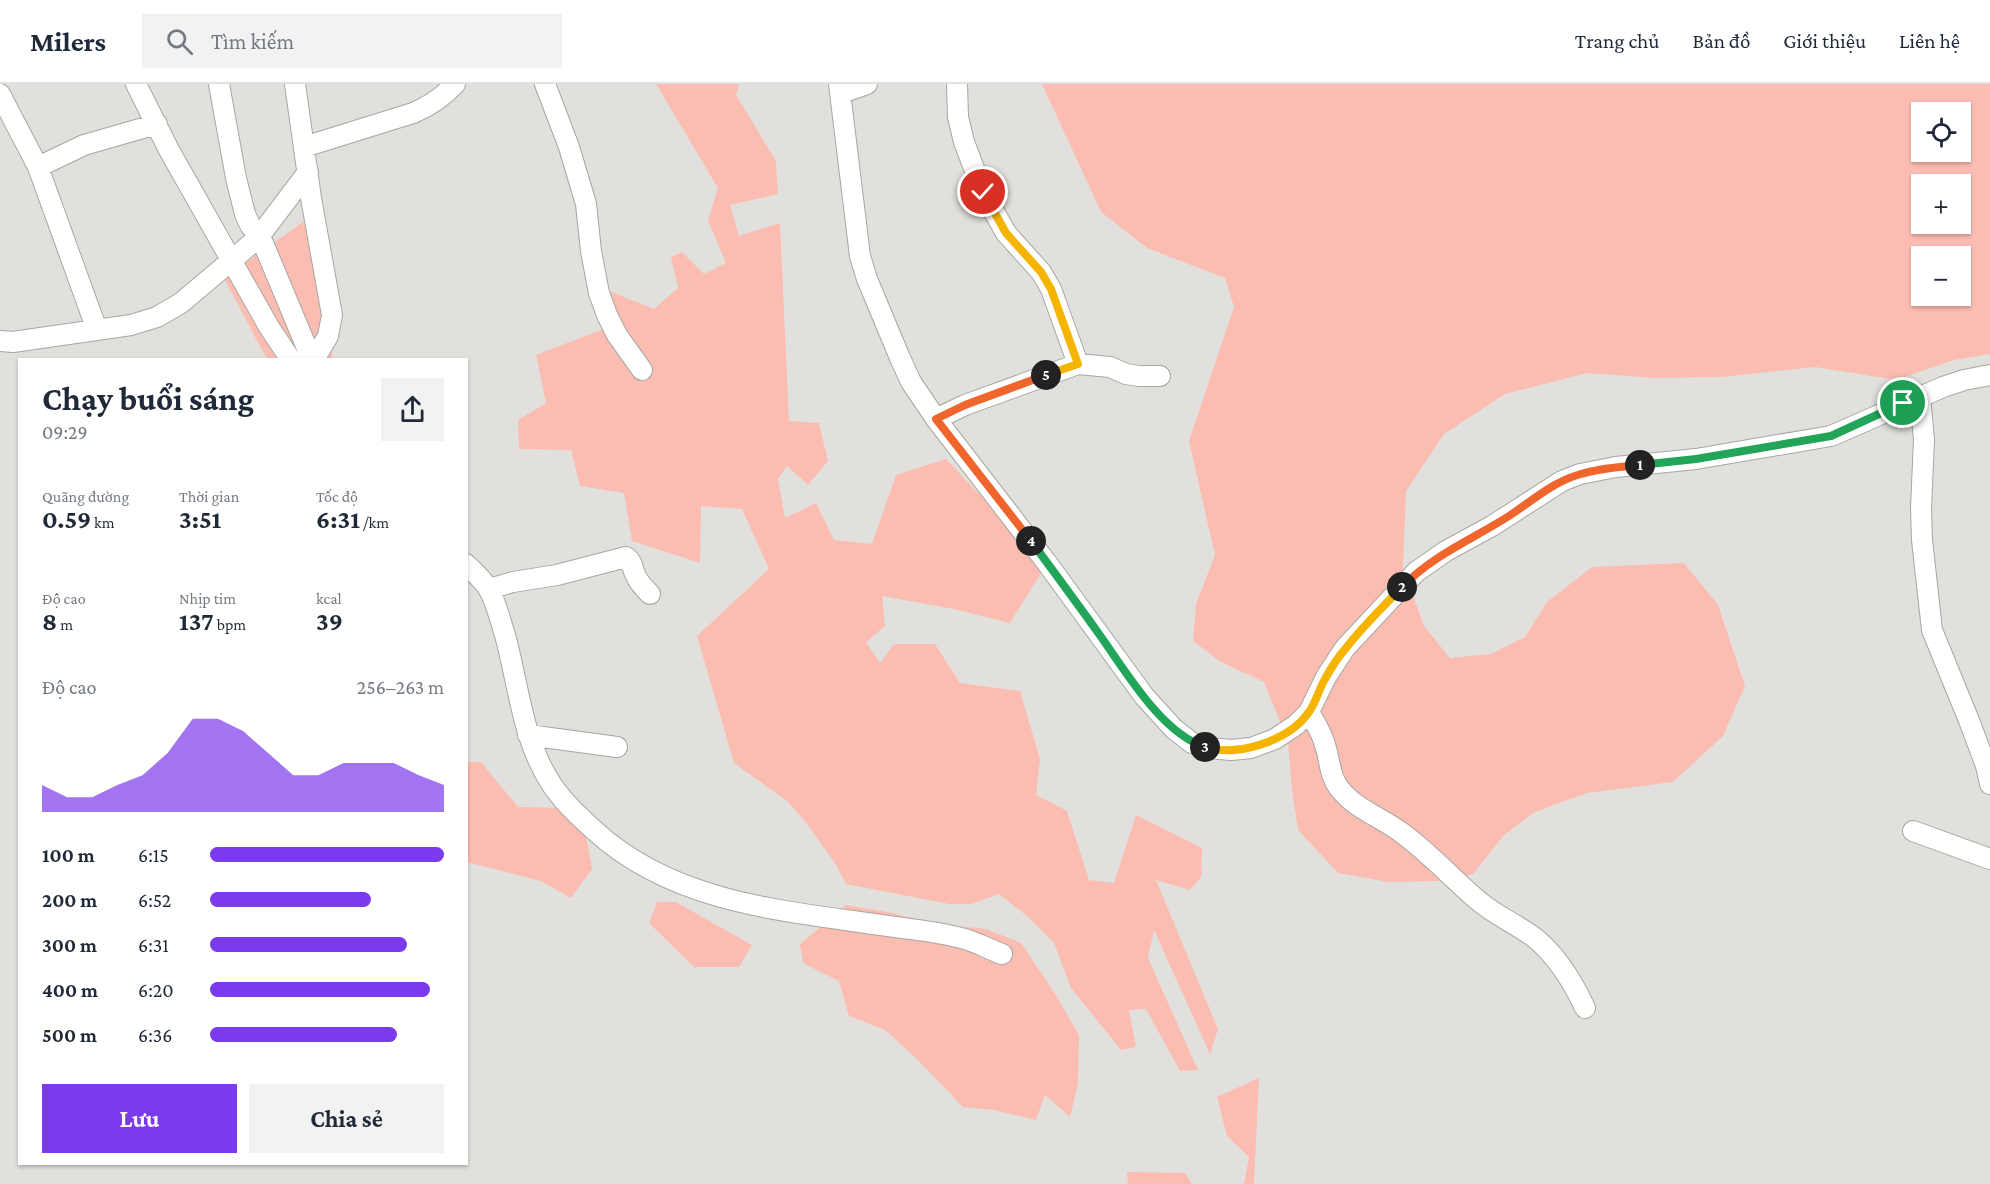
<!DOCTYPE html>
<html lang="vi">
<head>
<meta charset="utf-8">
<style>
  body { margin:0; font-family:"Crimson Pro",serif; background:#f2f2f3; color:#1f2937; height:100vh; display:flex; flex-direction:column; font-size:22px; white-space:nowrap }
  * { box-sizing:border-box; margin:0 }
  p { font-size:20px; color:#747a83 }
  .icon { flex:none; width:33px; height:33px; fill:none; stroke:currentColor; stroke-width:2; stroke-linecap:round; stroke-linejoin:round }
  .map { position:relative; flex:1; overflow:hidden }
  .sheet { position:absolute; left:18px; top:274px; width:450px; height:807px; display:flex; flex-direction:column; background:#fff; border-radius:0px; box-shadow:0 2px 4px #0004 }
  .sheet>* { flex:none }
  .buttons { position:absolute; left:1911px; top:18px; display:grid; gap:12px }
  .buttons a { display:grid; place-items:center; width:60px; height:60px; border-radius:0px; background:#fff; box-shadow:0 2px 4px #0004; font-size:30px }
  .pin { position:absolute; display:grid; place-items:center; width:51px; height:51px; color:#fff; margin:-26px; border:3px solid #fff; border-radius:50%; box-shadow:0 2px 6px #0007 }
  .km { position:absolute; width:30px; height:30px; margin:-15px; border-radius:50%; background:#222; color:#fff; font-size:16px; line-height:30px; text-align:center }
  .round { display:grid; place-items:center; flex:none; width:63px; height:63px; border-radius:0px; background:#f2f2f3 }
  .headline { display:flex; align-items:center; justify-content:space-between; height:102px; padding:0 24px }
  h1 { font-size:33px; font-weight:700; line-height:45px }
  .metrics { display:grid; grid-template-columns:repeat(3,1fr); gap:9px; height:102px; padding:6px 24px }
  .metrics div { display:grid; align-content:center }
  .metrics b { font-size:26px; font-weight:700 }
  .metrics small { font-size:16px; font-weight:400 }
  .metrics p { font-size:16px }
  .chart { height:168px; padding:12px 24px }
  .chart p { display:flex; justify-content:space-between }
  .chart svg { width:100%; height:108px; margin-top:6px; fill:#7c3aed; opacity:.7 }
  .action { display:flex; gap:12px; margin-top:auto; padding:12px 24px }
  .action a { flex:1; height:69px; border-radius:0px; background:#7c3aed; color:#fff; font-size:24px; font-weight:700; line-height:69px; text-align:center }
  .action a+a { background:#f2f2f3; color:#1f2937 }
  ul { padding:0 24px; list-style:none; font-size:20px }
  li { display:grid; grid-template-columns:96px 72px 1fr; align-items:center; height:45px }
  li i { height:15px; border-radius:8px; background:#7c3aed }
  header { display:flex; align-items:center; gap:36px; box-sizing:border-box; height:84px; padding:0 30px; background:#fff; border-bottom:2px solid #e0e1e3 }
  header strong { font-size:28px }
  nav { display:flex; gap:33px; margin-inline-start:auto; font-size:21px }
  .search { width:420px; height:54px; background:#f2f2f3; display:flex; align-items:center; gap:15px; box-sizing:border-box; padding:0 21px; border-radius:0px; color:#747a83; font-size:22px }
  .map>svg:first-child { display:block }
  .green { fill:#fbbdb1; fill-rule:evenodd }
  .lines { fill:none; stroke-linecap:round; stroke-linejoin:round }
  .minor-casing { stroke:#a8a6a2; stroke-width:22 }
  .minor { stroke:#fff; stroke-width:20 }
  .split-1-casing { stroke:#fff; stroke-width:12 }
  .split-2-casing { stroke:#fff; stroke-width:12 }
  .split-3-casing { stroke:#fff; stroke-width:12 }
  .split-4-casing { stroke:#fff; stroke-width:12 }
  .split-5-casing { stroke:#fff; stroke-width:12 }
  .split-6-casing { stroke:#fff; stroke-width:12 }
  .split-1 { stroke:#22a559; stroke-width:8 }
  .split-2 { stroke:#f0652b; stroke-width:8 }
  .split-3 { stroke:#f5b400; stroke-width:8 }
  .split-4 { stroke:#22a559; stroke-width:8 }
  .split-5 { stroke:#f0652b; stroke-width:8 }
  .split-6 { stroke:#f5b400; stroke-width:8 }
</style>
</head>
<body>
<header>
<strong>Milers</strong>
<div class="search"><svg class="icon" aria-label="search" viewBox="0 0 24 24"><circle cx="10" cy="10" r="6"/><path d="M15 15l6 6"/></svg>Tìm kiếm</div>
<nav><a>Trang chủ</a><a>Bản đồ</a><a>Giới thiệu</a><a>Liên hệ</a></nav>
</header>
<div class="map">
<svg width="1990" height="1100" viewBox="0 0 1990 1100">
  <rect width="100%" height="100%" fill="#e2e0dc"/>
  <path class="green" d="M656,0H739L736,11L776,77L778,110L730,121L739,152L780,139L789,337L819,339L828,377L808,401L787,382L778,395L785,434L816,419L834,456L872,460L896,391L946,375L1046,481L1010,539L954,525L882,512L885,542L866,558L880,579L894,560H935L960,599L1020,607L1040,675L1036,711L1067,727L1089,796L1114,799L1136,731L1202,764L1201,793L1190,806L1156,796L1218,945L1210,970L1154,846L1148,874L1198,986L1180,987L1146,925L1129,926L1136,963L1121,966L1071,904L1054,859L1027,832L999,810L971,820H949L846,800L836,781L808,741L787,717L734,679L697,552L769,485L742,425L701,422L700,479L632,457L624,409L580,402L571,366L519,365L518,336L546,319L536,271L614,241L604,205L654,225L678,204L671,173L682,168L704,190L726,179L708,136L718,104Z
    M1042,0H1990V270L1954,276L1896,296L1815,283L1722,293L1655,294L1587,289L1505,310L1444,350L1406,407L1403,483L1424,542L1450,574L1491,570L1525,553L1547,518L1592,483L1684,479L1718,521L1745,602L1723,652L1673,698L1587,709L1535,728L1504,751L1473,790L1442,797L1388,798L1338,789L1298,746L1292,706L1288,657L1264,598L1221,578L1193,557L1196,520L1215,471L1189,357L1234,223L1225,194L1147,164L1101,128ZM1922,28H1960V68H1922ZM1922,100H1960V140H1922ZM1922,172H1960V212H1922Z
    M314,135L333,276H270L264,270L224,194L303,138Z
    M466,678H481L518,723L574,724L587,757L592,785L571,814L541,797L467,778Z
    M657,818H676L752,861L739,883H694L649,839Z
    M846,821L892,829L937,840L986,845L1021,859L1054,908L1079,951L1078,999L1070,1033L1045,1011L1036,1036L994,1026L963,1023L916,974L885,946L849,932L839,897L803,879L800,860Z
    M1259,994L1254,1100H1244L1249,1073L1227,1052L1217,1013Z
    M1127,1088L1185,1089L1192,1100H1128Z"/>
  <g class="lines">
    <g class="minor-casing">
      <path id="minor" d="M136,0L169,66L269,243L291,276
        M219,0L236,94L245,130L250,141L263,159L312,276
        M295,0L311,114L332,231L328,252L314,276
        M545,0L569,63L586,120L591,167L599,209L607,231L617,251L642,286
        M839,0L860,172L867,195L900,274L911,298L936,335L1047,479L1144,612L1174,645L1192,659L1209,664L1231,666L1251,664L1275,655L1296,641L1309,628L1326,593L1345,564L1416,488L1446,467L1492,442L1562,397L1580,390L1616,383L1696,375L1831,352L1943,303L1964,296L1990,291
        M957,0L958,33L964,58L983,108L1006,149L1041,188L1051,205L1078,280
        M841,9L867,0
        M0,10L38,83L97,246
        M304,63L413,29C430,22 442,14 455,0
        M38,83L84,61L157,40
        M0,257L13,258L131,241L157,233L181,219L258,154L308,88
        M1920,313L1924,356L1921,424L1922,456L1932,546L1970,639L1986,682L1990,700
        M936,335L965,321L1078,280L1110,283L1126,290L1139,292H1160
        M466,480C474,488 482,495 488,504C496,517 500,536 505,551C519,602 522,656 552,701C564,719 580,733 595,747C675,820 786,827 888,842C914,846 943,848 968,856C980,860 991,866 1002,870
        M489,505L513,498L557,491L626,473C633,478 632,483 635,490C638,498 644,504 650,510
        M1309,628C1315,639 1322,649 1325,661C1330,675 1329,691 1339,704C1356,726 1381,733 1402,749C1428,768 1450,792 1474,813C1492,830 1515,839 1535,854C1558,873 1573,898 1585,924
        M528,651L617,663
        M1913,747L1990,775"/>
    </g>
    <use href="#minor" class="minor"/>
  </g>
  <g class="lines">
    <g class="split-1-casing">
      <path id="split-1" d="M1640,381L1696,375L1831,352L1903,319"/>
    </g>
    <g class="split-2-casing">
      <path id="split-2" d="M1402,503C1433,471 1473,455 1509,432C1532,417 1554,397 1581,390C1600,384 1620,383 1640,381"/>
    </g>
    <g class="split-3-casing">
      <path id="split-3" d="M1205,663C1238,673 1289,657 1309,628C1316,618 1319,605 1325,595C1331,584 1338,573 1346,564C1363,542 1383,523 1402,503"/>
    </g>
    <g class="split-4-casing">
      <path id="split-4" d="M1031,457C1054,488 1077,519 1099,550C1125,586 1161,649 1205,663"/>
    </g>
    <g class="split-5-casing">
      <path id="split-5" d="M1031,457L936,335L965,321L1046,291"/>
    </g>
    <g class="split-6-casing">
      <path id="split-6" d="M983,108L1006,149L1041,188L1051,205L1078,280L1046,291"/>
    </g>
    <use href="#split-1" class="split-1"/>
    <use href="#split-2" class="split-2"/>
    <use href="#split-3" class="split-3"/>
    <use href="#split-4" class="split-4"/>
    <use href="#split-5" class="split-5"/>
    <use href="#split-6" class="split-6"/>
  </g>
</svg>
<div class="buttons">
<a><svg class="icon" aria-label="locate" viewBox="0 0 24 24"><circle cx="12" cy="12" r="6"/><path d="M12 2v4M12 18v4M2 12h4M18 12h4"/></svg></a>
<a>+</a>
<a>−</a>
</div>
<div class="pin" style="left:1903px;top:319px;background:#1e9e55"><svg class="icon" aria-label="arrive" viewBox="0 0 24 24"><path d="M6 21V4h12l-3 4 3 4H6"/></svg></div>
<div class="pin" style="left:983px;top:108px;background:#d93025"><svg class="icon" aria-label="check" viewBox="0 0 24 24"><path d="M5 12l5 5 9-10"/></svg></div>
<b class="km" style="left:1640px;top:381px">1</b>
<b class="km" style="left:1402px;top:503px">2</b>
<b class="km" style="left:1205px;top:663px">3</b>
<b class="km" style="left:1031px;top:457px">4</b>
<b class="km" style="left:1046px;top:291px">5</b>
<section class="sheet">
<div class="headline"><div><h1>Chạy buổi sáng</h1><p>09:29</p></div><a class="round"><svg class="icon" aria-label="share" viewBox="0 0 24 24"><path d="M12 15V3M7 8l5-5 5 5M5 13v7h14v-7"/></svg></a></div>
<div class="metrics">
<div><p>Quãng đường</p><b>0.59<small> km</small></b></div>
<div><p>Thời gian</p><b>3:51</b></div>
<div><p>Tốc độ</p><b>6:31<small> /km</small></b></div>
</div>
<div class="metrics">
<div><p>Độ cao</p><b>8<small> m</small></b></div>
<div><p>Nhịp tim</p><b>137<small> bpm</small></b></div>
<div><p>kcal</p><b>39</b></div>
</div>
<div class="chart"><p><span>Độ cao</span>256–263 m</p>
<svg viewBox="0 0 160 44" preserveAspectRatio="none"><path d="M0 44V33L10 38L20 38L30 33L40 29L50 20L60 6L70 6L80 11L90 20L100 29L110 29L120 24L130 24L140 24L150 29L160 33V44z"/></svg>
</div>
<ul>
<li><b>100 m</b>6:15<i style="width:100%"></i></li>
<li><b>200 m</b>6:52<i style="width:69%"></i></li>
<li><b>300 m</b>6:31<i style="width:84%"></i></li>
<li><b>400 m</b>6:20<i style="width:94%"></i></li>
<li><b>500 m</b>6:36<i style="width:80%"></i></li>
</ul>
<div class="action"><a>Lưu</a><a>Chia sẻ</a></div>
</section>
</div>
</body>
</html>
